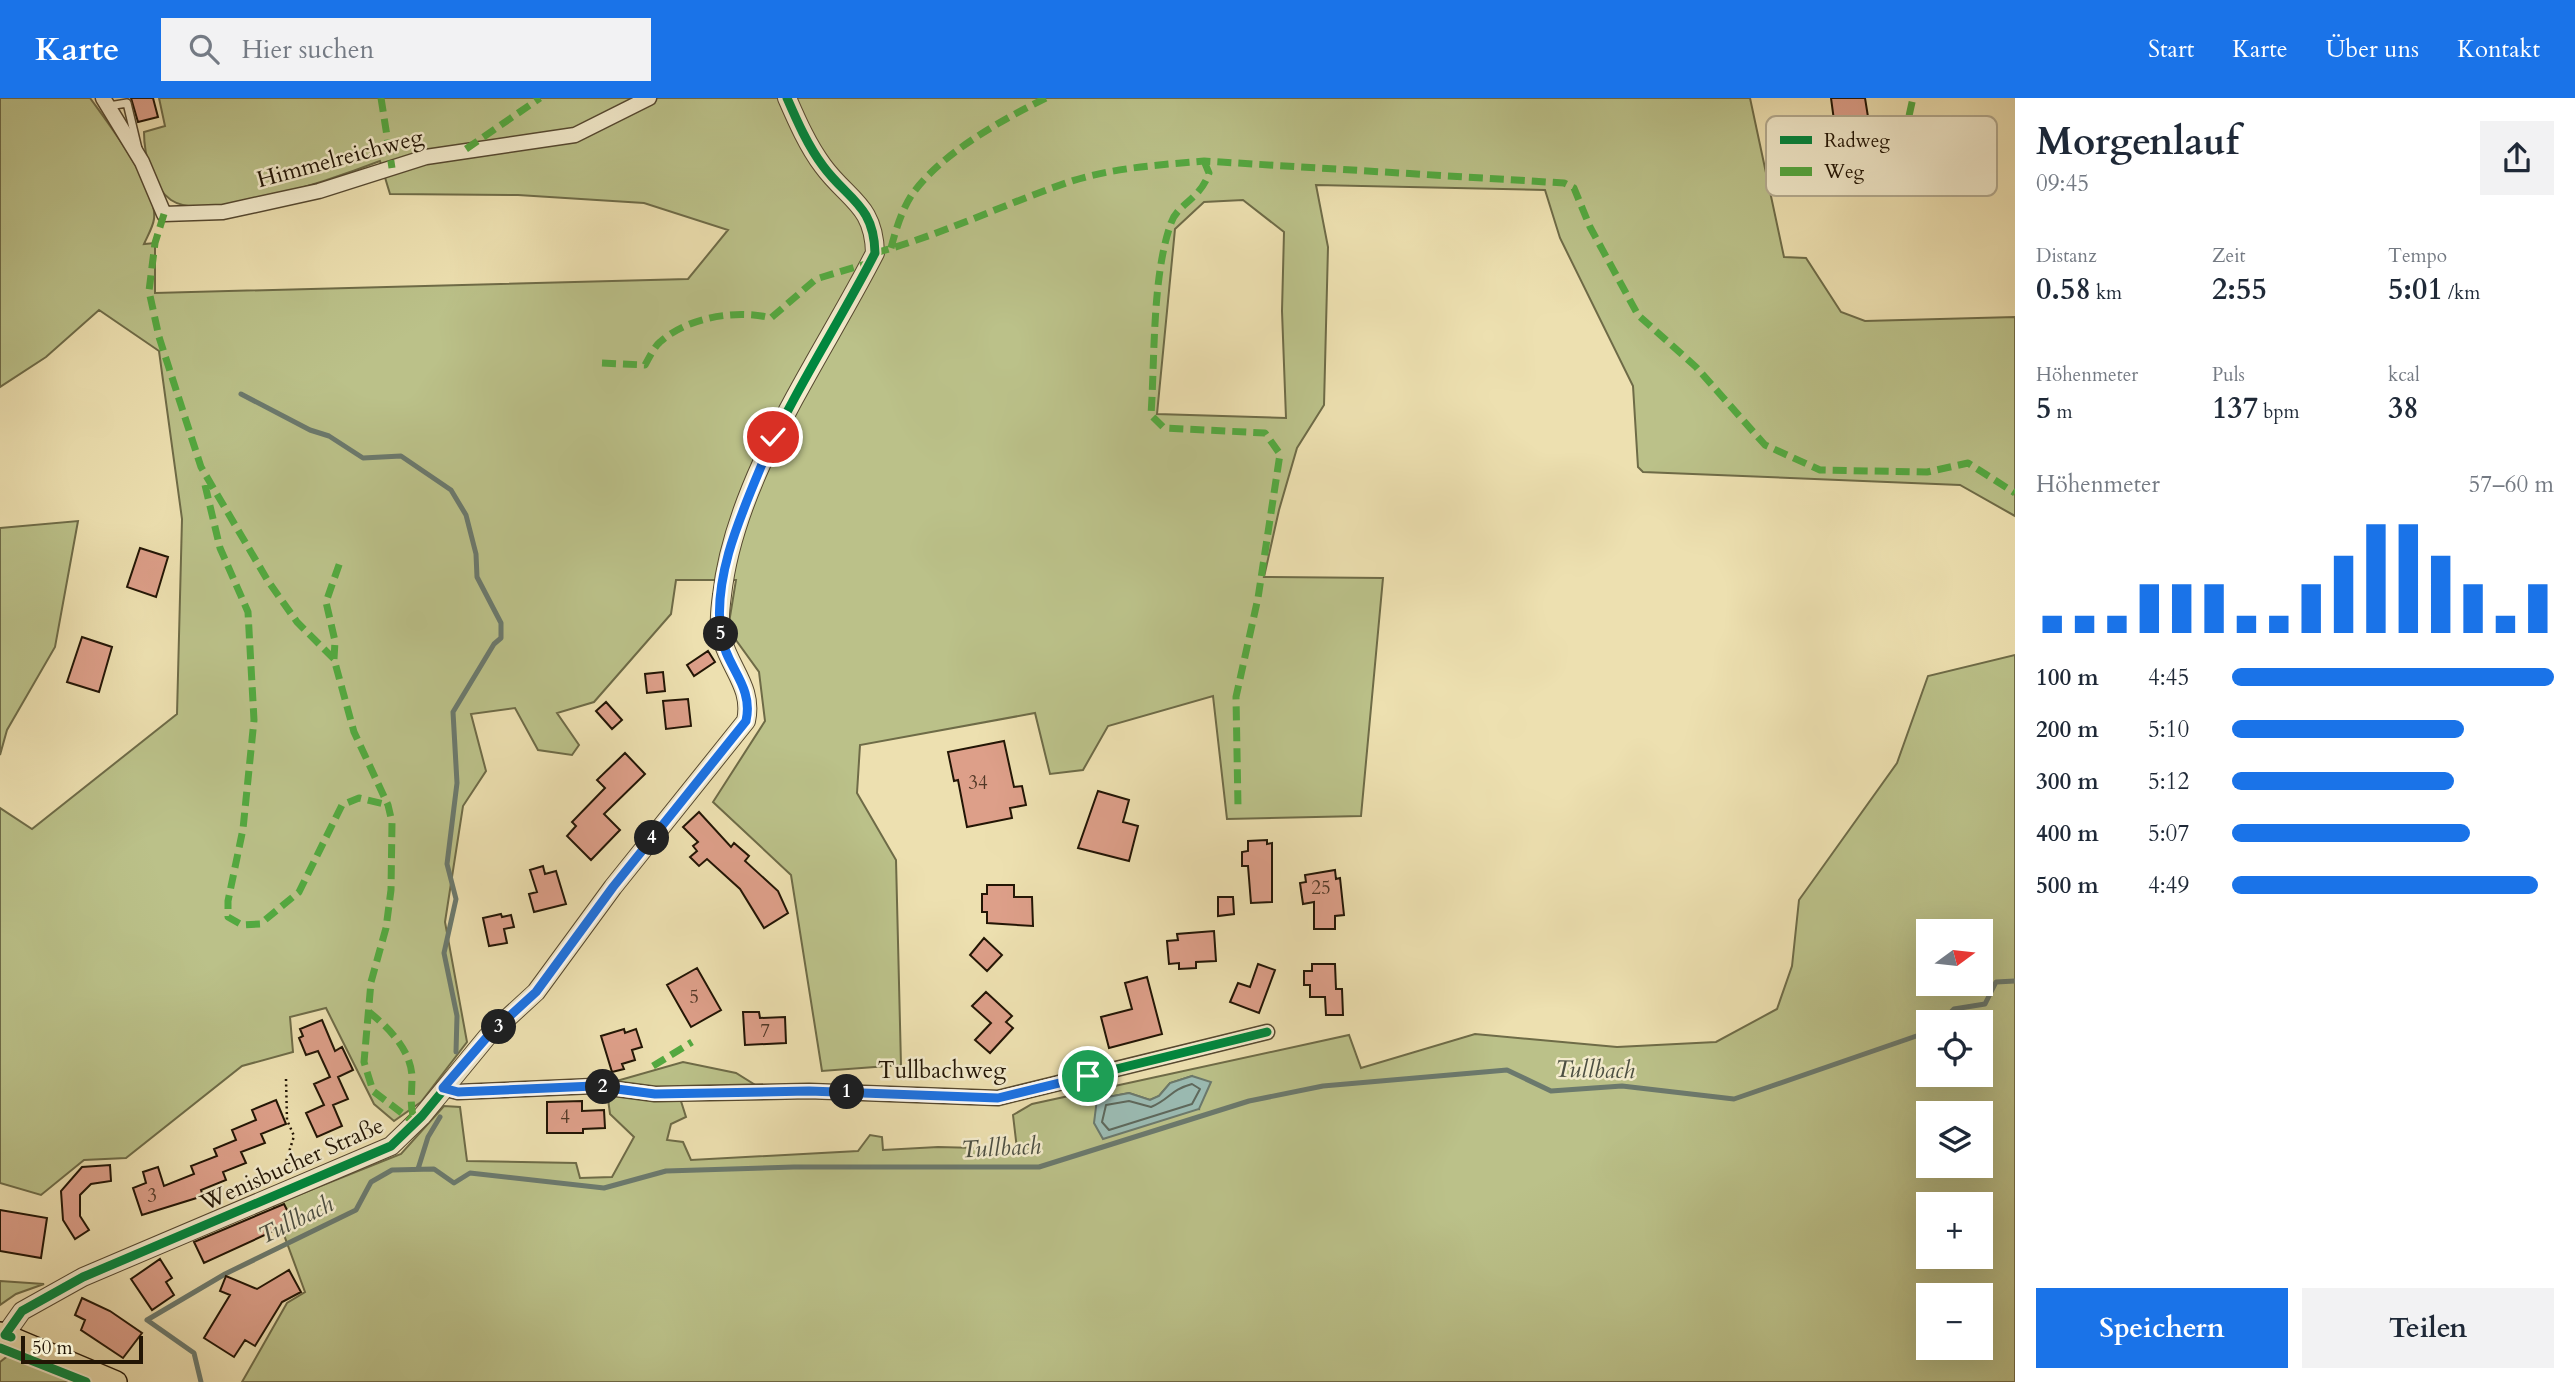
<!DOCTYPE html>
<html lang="de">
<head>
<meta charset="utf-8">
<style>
  body { margin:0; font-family:Cardo,serif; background:#f2f2f3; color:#1f2937; height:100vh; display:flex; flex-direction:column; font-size:26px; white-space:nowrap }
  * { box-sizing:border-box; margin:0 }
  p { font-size:23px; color:#747a83 }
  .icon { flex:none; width:38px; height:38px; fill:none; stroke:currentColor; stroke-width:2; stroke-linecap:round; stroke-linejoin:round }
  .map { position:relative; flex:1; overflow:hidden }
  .details { display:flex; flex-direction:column; background:#fff; width:560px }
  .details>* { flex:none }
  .needle { width:46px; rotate:75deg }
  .controls { position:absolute; left:1916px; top:821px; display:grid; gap:14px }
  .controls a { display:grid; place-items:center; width:77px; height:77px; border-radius:0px; background:#fff; box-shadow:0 7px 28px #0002; font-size:35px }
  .scale { position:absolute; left:21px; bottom:18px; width:122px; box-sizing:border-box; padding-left:7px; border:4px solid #221505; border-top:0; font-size:19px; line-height:24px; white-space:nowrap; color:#221505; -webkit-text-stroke:5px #f3ebcc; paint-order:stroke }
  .pin { position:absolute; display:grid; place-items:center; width:60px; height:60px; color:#fff; margin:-30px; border:4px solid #fff; border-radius:50%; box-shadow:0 2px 7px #0007 }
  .km { position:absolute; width:35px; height:35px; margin:-18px; border-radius:50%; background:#222; color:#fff; font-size:19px; line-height:35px; text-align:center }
  .round { display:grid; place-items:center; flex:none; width:74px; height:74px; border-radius:0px; background:#f2f2f3 }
  .summary { display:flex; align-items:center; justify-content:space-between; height:119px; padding:0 21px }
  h1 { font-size:38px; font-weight:800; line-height:52px }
  .metrics { display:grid; grid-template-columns:repeat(3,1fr); gap:10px; height:119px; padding:7px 21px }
  .metrics div { display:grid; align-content:center }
  .metrics b { font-size:30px; font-weight:800 }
  .metrics small { font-size:19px; font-weight:400 }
  .metrics p { font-size:19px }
  .chart { height:196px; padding:14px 21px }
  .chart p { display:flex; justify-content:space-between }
  .chart svg { width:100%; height:126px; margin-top:7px; stroke:#1a73e8; stroke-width:6 }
  .action { display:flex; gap:14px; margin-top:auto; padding:14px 21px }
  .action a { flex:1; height:80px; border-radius:0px; background:#1a73e8; color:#fff; font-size:28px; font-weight:800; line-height:80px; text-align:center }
  .action a+a { background:#f2f2f3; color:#1f2937 }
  ul { padding:0 21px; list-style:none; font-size:23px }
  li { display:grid; grid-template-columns:112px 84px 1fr; align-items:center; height:52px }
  li i { height:18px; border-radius:9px; background:#1a73e8 }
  header { display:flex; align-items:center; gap:42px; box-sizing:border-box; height:98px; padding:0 35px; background:#1a73e8; color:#fff }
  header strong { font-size:33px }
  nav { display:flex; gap:38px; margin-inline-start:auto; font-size:24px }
  .search { width:490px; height:63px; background:#f2f2f3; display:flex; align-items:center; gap:18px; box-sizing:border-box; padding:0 24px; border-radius:0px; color:#747a83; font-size:26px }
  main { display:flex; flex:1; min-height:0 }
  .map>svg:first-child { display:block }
  .green { fill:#bbc189; stroke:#6e6b47; stroke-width:2; fill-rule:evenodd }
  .water { fill:#9bbbb3; stroke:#6b796d; stroke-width:2 }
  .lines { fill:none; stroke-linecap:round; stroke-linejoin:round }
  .shore { stroke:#5e685c; stroke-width:2 }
  .stream { stroke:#6b796d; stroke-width:5 }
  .building { fill:#dd9f89; stroke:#221505; stroke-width:2 }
  .service-casing { stroke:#554830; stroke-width:10 }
  .minor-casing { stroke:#554830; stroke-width:17 }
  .tertiary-casing { stroke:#554830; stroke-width:20 }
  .primary-casing { stroke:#221505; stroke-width:24 }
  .path { stroke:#221505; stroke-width:2.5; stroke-dasharray:2 3.5; stroke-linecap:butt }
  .service { stroke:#f3ebcc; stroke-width:7 }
  .minor { stroke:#f3ebcc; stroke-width:14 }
  .tertiary { stroke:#f3ebcc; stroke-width:18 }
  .primary { stroke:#ede0b0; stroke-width:21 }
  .quiet { stroke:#53a940; stroke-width:7; stroke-dasharray:14 7; stroke-linecap:butt }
  .cycleway-casing { stroke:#f3ebcc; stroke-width:13 }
  .cycleway { stroke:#00873e; stroke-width:9 }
  .route-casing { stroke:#fff; stroke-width:14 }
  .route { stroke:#1a73e8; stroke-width:9 }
  .labels { text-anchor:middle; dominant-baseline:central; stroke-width:5; stroke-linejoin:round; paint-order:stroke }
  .number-label { font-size:19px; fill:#513826 }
  .street-label { font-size:23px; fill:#221505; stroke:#f3ebcc }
  .water-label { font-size:24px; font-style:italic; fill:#4c4f42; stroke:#f3ebcc }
  .key { fill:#f3ebcc; stroke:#b4ab90; stroke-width:2 }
  .key-label { font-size:19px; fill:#221505 }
</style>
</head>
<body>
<header>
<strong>Karte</strong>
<div class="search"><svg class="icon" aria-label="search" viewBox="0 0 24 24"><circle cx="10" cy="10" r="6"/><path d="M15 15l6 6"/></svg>Hier suchen</div>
<nav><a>Start</a><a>Karte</a><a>Über uns</a><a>Kontakt</a></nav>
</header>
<main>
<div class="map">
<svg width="2015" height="1284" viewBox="0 0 2015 1284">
  <rect width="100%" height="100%" fill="#ede0b0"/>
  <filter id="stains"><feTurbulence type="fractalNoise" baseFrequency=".00286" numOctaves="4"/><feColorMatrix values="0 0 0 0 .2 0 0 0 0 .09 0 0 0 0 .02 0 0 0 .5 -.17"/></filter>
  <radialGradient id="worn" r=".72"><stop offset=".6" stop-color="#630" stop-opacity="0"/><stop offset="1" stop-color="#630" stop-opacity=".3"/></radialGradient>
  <path class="green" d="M0,0H90C108,25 158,90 154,121C153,129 147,139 144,146L155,145V195L688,181L728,132L644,105L518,97L390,96L380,63C341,78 207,127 171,102C152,89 144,56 144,34L165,28L159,0H1750L1784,159L1806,160L1841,214L1865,223L2015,219V418L1960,387L1643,374L1638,369L1633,288L1560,140L1545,92L1316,87L1328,149L1324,307L1297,350L1279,412L1264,479L1383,480L1361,718L1227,721L1213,598L1108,628L1083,672L1050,676L1035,615L860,647L857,695L896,762L901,967L822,973L791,777L713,704L765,623L759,574L728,531L736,482H676L671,516L594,604L557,615L579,647L572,657L538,652L515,610L471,616L486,673L463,708L445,824L467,944L421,1004L394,1023L374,1006L326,910L290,919L293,954L242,968L126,1060L84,1062L41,1097L0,1085V710L32,731L177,616L182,421L159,253L99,212L46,259L0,289ZM1243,102L1284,134L1282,213L1286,320L1157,316L1175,131L1204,104Z
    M78,423L55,549L7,632L0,657V430Z
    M2015,557V1284H242L287,1205L305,1194L273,1107L401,1056L444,1008L460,1009L467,1063L576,1065L580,1080L612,1079L634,1039L610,1016L606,986L683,964L736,975L778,1001L680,1000L686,1019L671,1026L667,1042L683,1044L691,1062L858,1053L870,1037L882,1039L883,1052L938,1049L1017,1051L1013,1017L1032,1006L1349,937L1361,970L1475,936L1617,949L1716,944L1777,911L1792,868L1799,802L1897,665L1928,578ZM1928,833H1981V886H1928ZM1928,924H1981V976H1928ZM1192,978L1199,1011L1098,1001L1129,995L1150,1002L1159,998L1170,985ZM1928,1015H1981V1068H1928ZM1928,1106H1981V1158H1928ZM1928,1197H1981V1250H1928Z
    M0,1183L44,1186L16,1196L0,1207Z
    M17,1256L86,1284H0V1264L9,1257Z"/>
  <path class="water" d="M1192,978L1211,984L1199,1011L1103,1041L1094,1025L1097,1001L1129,995L1150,1002L1159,998L1170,985Z"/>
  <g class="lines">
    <path class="shore" d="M1192,986L1200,991L1192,1006L1109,1032L1102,1024L1106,1007L1129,1003L1151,1009C1170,1001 1170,992 1192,986Z"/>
    <path class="stream" d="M241,296L310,332L329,338L363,360L401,358L451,392L466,417L476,456L477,479L501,525V540L494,546L453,614L457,685L447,766L456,801L444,855L457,918L456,954
      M1941,924L1954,911L1985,906L1996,884L2015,883
      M418,1071L428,1039L440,1019
      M147,1222L225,1176L356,1112L371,1084L392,1072L434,1071L454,1085L470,1075L604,1090L666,1073L794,1069H1039L1249,1003L1323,988L1507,972L1551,993L1622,988L1734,1001L1928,934
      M147,1222L194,1255L201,1284"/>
  </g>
  <path class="building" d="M131,0H153L158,19L138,24Z
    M1831,0H1865L1869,25L1862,26L1868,53L1955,34L1961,62L1855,84L1843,29L1835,30Z
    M140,450L168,459L156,499L127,489Z
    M82,539L112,549L99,594L67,584Z
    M708,553L715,564L694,578L687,567Z
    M663,574L665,593L647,595L645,576Z
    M688,601L691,628L666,631L663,603Z
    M606,604L622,622L612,631L596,613Z
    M1004,643L1014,689L1022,688L1026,707L1010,710L1012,720L967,729L958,682L954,683L948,654Z
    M625,655L645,676L604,716L620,732L591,762L567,738L576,728L572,724L605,690L597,682Z
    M1098,693L1129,702L1123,724L1138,728L1129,763L1078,750Z
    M699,714L731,749L734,745L749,758L745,763L778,793L788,815L764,830L740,791L707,761L699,768L690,759L697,753L693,748L698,744L683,729Z
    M1267,742V746L1272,745V804L1251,805L1248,768H1242V754L1248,753V743Z
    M543,768L545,776L556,773L566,806L534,814L529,796L537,794L530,772Z
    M1335,772L1336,781L1340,780L1344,817L1335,818V831H1314V804L1303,806L1300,785L1306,784L1305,777Z
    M987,787H1014V799H1032L1033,828L987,825V814H982V796H987Z
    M1218,799H1233L1234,816L1218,818Z
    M501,816L502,819L511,817L514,829L504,831L507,845L489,848L483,820Z
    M1214,833L1216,863L1196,864V870L1179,871V865L1169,866L1167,843L1178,842L1177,836Z
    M984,840L1002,857L987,873L970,857Z
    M1258,866L1275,872L1259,915L1230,904L1238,885L1250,889Z
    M1312,866H1335L1336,891H1342L1343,917H1326L1325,899H1310V887H1304V873H1312Z
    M697,870L721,912L691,929L667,887Z
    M1147,879L1162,936L1109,950L1101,919L1132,911L1125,885Z
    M986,894L1012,918L1006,924L1013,930L990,955L975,942L991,925L972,908Z
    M743,914H759L760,920L785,919L786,945L745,947Z
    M322,922L335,953L342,949L353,972L338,979L348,1001L333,1007L342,1028L317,1039L306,1015L324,1007L314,986L330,979L318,953L306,957L299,940L303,938L300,931Z
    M624,931L625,935L636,931L642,949L632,952L635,962L622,966L624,971L612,974L601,938Z
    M276,1002L286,1026L261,1036L265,1045L241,1054L246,1065L223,1074L226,1082L201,1092L203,1098L142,1117L133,1090L146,1085L143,1074L158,1069L164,1088L194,1076L191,1068L217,1058L214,1051L236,1042L232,1032L256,1022L252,1012Z
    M582,1003V1013L604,1012L605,1030L583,1031V1035H547V1004Z
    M110,1067L111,1083L91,1086L80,1097V1118L89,1132L75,1141L63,1122L61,1093L82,1069Z
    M284,1106L293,1124L204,1165L194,1144Z
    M0,1112L47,1120L41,1160L0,1153Z
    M160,1161L172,1180L166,1184L174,1197L152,1212L131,1181Z
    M289,1172L301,1194L282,1204L255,1248L245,1242L234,1259L204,1240L230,1197L220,1193L226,1178L257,1191Z
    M82,1200L110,1213L142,1235L123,1260L81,1232L85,1222L75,1217Z"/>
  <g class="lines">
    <g class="service-casing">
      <path id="service" d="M109,8L127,5L138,51"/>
    </g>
    <g class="minor-casing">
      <path id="minor" d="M103,0L142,64L164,116L223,114L319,93L426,59L575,37L649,0
        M443,990L458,994L594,988L655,996L809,993L998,1000L1267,934"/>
    </g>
    <g class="tertiary-casing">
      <path id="tertiary" d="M5,1237L22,1213L83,1179L391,1048L422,1018L487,939L536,894L613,789L746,623C753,591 732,573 723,544C718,529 720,512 722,497C735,379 822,259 875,155C874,107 848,102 823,68C808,48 797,23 787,0"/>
    </g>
    <g class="primary-casing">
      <path id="primary" d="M0,1235L116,1284"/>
    </g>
    <path class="path" d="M264,1082L265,1075L285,1067L294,1038L287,1022L286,981"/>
    <use href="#service" class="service"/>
    <use href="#minor" class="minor"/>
    <use href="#tertiary" class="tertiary"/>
    <use href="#primary" class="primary"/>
    <path class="quiet" d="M381,0L392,70
      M1871,33L1898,26L1909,18L1913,0
      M466,51L540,0
      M1204,63L1209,75C1200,102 1177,106 1171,125C1152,179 1155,258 1151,317L1164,330L1265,335L1280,356L1258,500L1236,599L1238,709
      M164,116L155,145L149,193L159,239L201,369L268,483L297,524L334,561L354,634L388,707L392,724L391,792L386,830L371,884L364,964L373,993L415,1025
      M891,150C896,131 902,111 913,95C943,54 1002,22 1046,0
      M875,155C941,137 1002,107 1066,85C1109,70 1158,67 1204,63L1564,85L1574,90L1590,129L1638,217L1696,269L1765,347L1820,372L1927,374L1968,365L2015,395
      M602,265L645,267C649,260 654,249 660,244C688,219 737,211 771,220L816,181L869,165
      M205,387L220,450L248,514L254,622L243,731L228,803V819L242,827L260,826L299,794L342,707L359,700L388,707
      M334,561L335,543L326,504L340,464
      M369,914C389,930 411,952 412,979C412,996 409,1008 415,1024
      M653,968L692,944"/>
    <g class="cycleway-casing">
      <path id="cycleway" d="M443,990L458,994L594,988L655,996L809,993L998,1000L1267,934
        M11,1239L5,1237L22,1213L83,1179L391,1048L422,1018L487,939L536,894L613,789L746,623C753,591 732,573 723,544C718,529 720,512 722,497C735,379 822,259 875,155C874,107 848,102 823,68C808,48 797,23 787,0
        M0,1250L86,1284"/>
    </g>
    <use href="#cycleway" class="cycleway"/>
  </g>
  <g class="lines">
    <g class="route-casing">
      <path id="route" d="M773,339C750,399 711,471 721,537C726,569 754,588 746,623L613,789L536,894L487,939L443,990L458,994L594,988L655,996L809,993L998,1000L1088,978"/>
    </g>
    <use href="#route" class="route"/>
  </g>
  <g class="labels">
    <g class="number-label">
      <text x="978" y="685">34</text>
      <text x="1321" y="790">25</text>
      <text x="694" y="899">5</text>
      <text x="765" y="933">7</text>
      <text x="565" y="1019">4</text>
      <text x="152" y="1098">3</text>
    </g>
    <g class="street-label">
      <text transform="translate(340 60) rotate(-15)">Himmelreichweg</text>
      <text x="942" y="972">Tullbachweg</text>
      <text transform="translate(292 1066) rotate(-24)">Wenisbucher Straße</text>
    </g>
    <g class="water-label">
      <text transform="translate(1595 972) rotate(1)">Tullbach</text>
      <text transform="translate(1001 1050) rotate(-3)">Tullbach</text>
      <text transform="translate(296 1122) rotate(-26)">Tullbach</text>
    </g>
  </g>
  <rect x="1766" y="18" width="231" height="80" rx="10" class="key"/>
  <rect x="1780" y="38" width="32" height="8" fill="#00873e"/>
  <rect x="1780" y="69" width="32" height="9" fill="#53a940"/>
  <g class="key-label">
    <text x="1824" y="49">Radweg</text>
    <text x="1824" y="80">Weg</text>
  </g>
  <rect width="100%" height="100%" filter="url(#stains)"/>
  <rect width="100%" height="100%" fill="url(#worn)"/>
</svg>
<div class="controls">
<a><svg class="needle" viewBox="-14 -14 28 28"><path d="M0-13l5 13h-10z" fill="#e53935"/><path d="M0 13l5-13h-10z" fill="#747a83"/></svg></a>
<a><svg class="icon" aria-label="locate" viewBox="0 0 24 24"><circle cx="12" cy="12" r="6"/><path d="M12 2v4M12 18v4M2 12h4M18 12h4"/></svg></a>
<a><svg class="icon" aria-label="layers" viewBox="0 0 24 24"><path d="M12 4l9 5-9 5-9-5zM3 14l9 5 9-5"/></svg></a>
<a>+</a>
<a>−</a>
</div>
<div class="scale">50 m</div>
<div class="pin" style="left:1088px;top:978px;background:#1e9e55"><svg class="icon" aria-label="arrive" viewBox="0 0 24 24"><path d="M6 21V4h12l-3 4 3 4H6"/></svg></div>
<div class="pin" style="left:773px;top:339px;background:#d93025"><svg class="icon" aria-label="check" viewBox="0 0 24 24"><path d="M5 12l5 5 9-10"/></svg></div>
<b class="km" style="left:847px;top:994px">1</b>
<b class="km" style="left:603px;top:989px">2</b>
<b class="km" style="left:499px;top:929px">3</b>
<b class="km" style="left:652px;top:740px">4</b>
<b class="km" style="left:721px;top:536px">5</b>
</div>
<section class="details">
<div class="summary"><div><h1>Morgenlauf</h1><p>09:45</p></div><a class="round"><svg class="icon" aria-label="share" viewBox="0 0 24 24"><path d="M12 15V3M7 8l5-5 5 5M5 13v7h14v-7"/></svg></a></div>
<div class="metrics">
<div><p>Distanz</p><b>0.58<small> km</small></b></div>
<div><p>Zeit</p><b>2:55</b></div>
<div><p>Tempo</p><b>5:01<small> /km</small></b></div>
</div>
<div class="metrics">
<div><p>Höhenmeter</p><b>5<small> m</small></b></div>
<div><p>Puls</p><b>137<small> bpm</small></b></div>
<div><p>kcal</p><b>38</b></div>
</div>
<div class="chart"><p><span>Höhenmeter</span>57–60 m</p>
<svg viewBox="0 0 160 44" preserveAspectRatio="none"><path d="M5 44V38M15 44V38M25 44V38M35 44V27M45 44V27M55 44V27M65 44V38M75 44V38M85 44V27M95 44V17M105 44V6M115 44V6M125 44V17M135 44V27M145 44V38M155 44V27"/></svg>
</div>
<ul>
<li><b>100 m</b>4:45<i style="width:100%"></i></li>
<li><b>200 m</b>5:10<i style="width:72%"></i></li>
<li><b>300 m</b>5:12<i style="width:69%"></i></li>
<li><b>400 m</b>5:07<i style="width:74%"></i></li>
<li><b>500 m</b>4:49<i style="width:95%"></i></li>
</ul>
<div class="action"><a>Speichern</a><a>Teilen</a></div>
</section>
</main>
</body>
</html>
